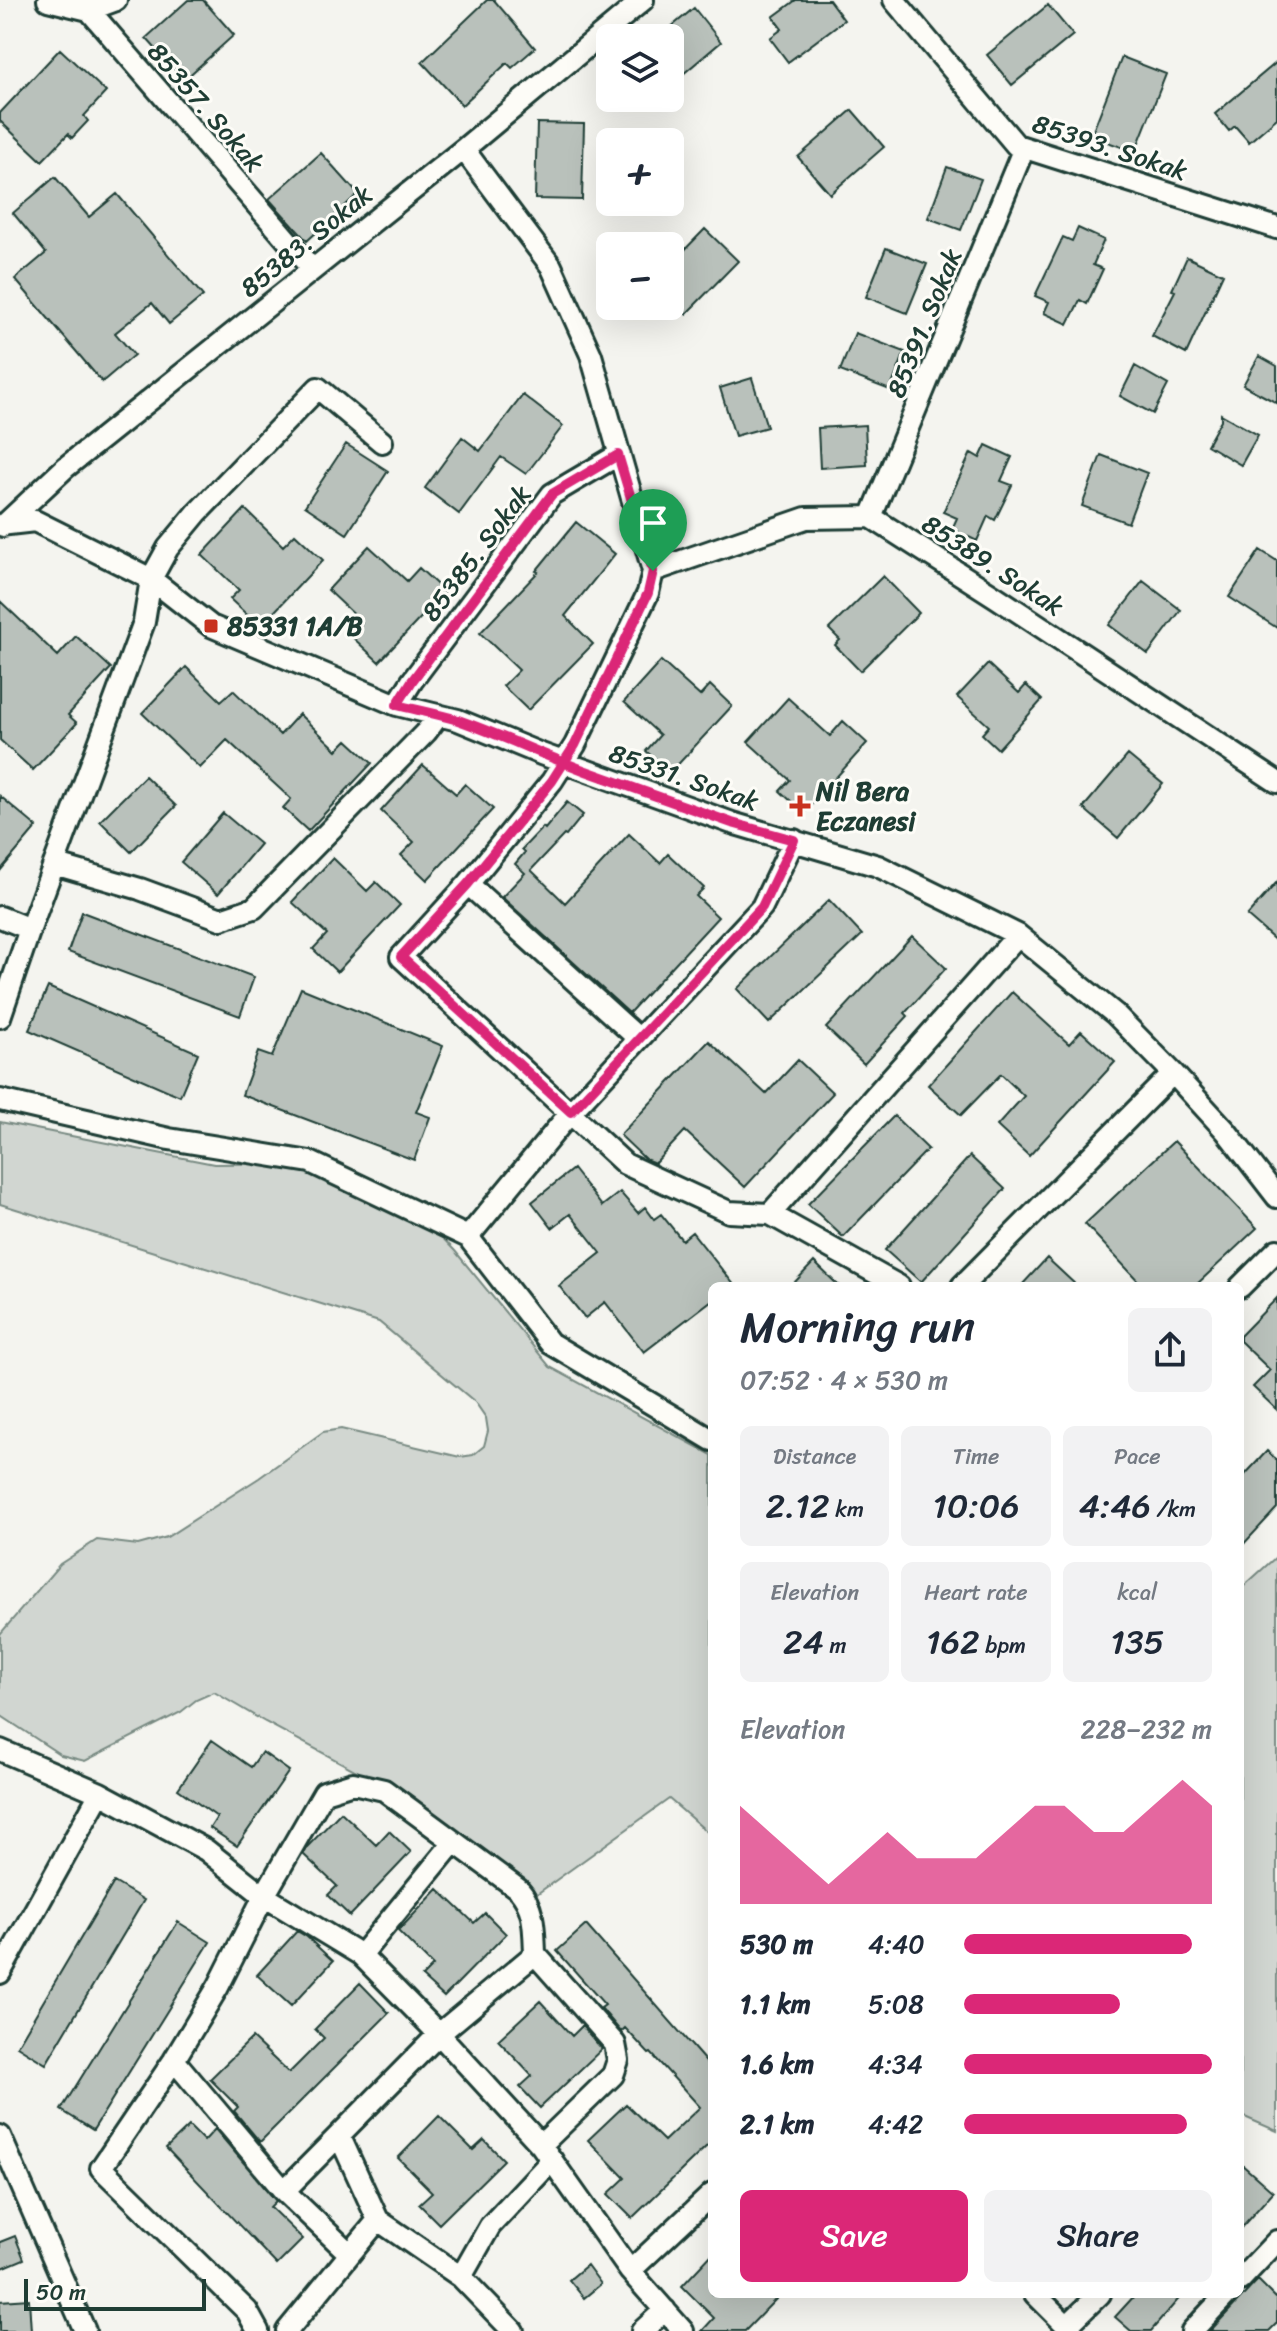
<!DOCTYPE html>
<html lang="en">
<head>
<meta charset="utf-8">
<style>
  body { margin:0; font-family:Sriracha,sans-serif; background:#f2f2f3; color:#1f2937; height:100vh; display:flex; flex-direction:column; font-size:30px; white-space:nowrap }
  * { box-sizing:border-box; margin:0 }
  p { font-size:26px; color:#747a83 }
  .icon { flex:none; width:44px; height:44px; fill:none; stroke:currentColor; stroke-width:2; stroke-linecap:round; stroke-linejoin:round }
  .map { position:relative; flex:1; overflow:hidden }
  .drawer { position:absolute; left:708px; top:1282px; width:536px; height:1016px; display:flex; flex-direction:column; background:#fff; border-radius:12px; box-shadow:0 8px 32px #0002 }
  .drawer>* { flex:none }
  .buttons { position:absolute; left:596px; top:24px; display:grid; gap:16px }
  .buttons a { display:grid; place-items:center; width:88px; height:88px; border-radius:12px; background:#fff; box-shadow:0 8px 32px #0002; font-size:40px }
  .scale { position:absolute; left:24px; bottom:20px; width:182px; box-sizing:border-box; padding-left:8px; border:4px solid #1f3d34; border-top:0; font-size:22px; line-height:28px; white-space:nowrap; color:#1f3d34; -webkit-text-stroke:6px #fdfcf7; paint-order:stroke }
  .pin { position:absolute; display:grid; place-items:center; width:68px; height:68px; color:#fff; margin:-82px -34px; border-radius:50% 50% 50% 0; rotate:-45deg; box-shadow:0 0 8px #0007 }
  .pin .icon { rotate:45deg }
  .round { display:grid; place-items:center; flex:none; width:84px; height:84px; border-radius:12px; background:#f2f2f3 }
  .head { display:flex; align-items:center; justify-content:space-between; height:136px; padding:0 32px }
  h1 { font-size:44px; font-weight:600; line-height:60px }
  .metrics { display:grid; grid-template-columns:repeat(3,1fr); gap:12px; height:136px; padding:8px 32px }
  .metrics div { display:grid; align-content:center; border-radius:12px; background:#f2f2f3; text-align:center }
  .metrics b { font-size:34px; font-weight:600 }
  .metrics small { font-size:22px; font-weight:400 }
  .metrics p { font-size:22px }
  .chart { height:224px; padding:16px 32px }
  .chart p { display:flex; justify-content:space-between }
  .chart svg { width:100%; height:144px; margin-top:8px; fill:#db2777; opacity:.7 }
  .cta { display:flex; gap:16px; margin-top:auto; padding:16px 32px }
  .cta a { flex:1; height:92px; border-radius:12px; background:#db2777; color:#fff; font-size:32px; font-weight:600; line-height:92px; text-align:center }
  .cta a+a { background:#f2f2f3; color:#1f2937 }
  ul { padding:0 32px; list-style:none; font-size:26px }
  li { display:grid; grid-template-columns:128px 96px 1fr; align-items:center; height:60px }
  li i { height:20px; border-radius:10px; background:#db2777 }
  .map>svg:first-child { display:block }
  .green { fill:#d1d6d1; stroke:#788a82; stroke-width:2 }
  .building { fill:#b9c1bb; stroke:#1f3d34; stroke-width:2 }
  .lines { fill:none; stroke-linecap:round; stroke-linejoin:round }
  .street-casing { stroke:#1f3d34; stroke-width:26 }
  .street { stroke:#fdfcf7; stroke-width:20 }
  .route-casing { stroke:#fff; stroke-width:16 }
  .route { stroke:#db2777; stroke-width:10 }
  .poi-dot { fill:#c8321e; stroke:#fdfcf7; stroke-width:3 }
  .labels { text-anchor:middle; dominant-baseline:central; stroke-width:6; stroke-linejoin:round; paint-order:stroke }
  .street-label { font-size:26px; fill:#1f3d34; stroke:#fdfcf7 }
  .poi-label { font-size:26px; font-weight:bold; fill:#1f3d34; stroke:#fdfcf7; text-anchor:start }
</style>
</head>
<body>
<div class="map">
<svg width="1277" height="2331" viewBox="0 0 1277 2331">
  <rect width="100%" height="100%" fill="#f4f4ef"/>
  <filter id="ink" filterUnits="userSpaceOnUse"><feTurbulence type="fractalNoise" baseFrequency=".0125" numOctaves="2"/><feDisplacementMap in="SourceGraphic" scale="16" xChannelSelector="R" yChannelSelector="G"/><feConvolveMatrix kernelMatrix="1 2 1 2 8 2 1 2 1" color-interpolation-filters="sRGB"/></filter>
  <g filter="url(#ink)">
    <path class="green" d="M0,1122L214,1164L299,1163L436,1231L455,1251L550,1367L712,1455V1836L669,1799L534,1896L422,1806L265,1722L214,1692L196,1700L181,1712L85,1761L61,1755L0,1715V1634L60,1564L97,1540L138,1545L167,1537L259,1478L323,1432L341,1429L460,1457L473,1455L484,1446L488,1431L486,1418L475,1402L379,1322L0,1204Z
      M1277,1556V2131L1240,2115V1583L1244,1586Z"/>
    <path class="building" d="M188,0H203L234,35L184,80L146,38Z
      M487,0H494L535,48L512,68L507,63L462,105L422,62Z
      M796,0H829L844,20L788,62L770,38L782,29L773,17Z
      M1048,5L1073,35L1012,85L987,55Z
      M694,8L721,42L670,85V28Z
      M60,49L106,92L84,116L88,121L72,138L68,134L42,161L0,121V113Z
      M1122,57L1166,74L1135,152L1091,136Z
      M1277,62V118L1249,142L1235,126L1229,131L1215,114Z
      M852,110L884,147L830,194L798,157Z
      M537,123L584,124L582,200L535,199Z
      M321,153L358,194L307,241L269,199Z
      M947,167L981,179L961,230L928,218Z
      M55,177L89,217L117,194L203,296L169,324L152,303L115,333L134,355L102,382L15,279L46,253L13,213Z
      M1078,228L1104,240L1093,265L1103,269L1087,304L1080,300L1068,324L1044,313L1049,302L1035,296L1063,237L1072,241Z
      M705,229L738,261L686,314L670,299V265Z
      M886,248L927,264L907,313L866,297Z
      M1187,257L1223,274L1186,354L1152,336L1175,291L1172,290Z
      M855,333L905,352L890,390L840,371Z
      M1259,356L1277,366V403L1243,385Z
      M1135,366L1168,385L1153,414L1120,396Z
      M752,378L767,427L735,436L720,388Z
      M523,395L563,426L526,474L501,457L459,514L425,488L462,437L480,451Z
      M1221,414L1258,435L1241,465L1207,445L1221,420Z
      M865,425L867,465L820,468L818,428Z
      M346,444L388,471L347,534L305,506Z
      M986,445L1012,457L1001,481L1012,485L995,520L988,516L977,541L952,529L957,518L943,512L971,453L980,458Z
      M1101,455L1147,473L1128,523L1082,506Z
      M245,509L283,546L295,534L323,560L260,627L230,599L239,590L202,555Z
      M576,522L615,554L565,616L593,644L528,710L503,686L519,670L480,633L538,572L536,571Z
      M369,546L407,581L419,568L445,592L379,662L350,635L362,622L328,590Z
      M1260,550L1277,561V628L1229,597Z
      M883,576L919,613L860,671L835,645L840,640L829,629Z
      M1143,581L1181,610L1148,654L1109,625Z
      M0,601L58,656L76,636L111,668L68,715L77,723L33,770L0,740Z
      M661,661L700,696L710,685L732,706L670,773L646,751L660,735L624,702Z
      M988,664L1019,693L1026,685L1042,700L998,749L982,734L989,726L957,697Z
      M186,667L221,701L233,690L280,735L299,714L337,750L347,740L372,763L308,831L283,808L291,799L227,740L200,768L142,713Z
      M788,698L830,736L843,721L867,743L804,813L780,791L790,780L748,742Z
      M1128,755L1163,784L1118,838L1083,808Z
      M423,765L456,794L465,784L493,809L427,880L401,855L414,842L381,811Z
      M145,776L176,806L131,852L100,821Z
      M0,796L37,827L0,871Z
      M567,802L583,815L566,836L564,835L531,870L565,903L629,834L660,863L668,854L704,888L696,896L718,917L629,1013L502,897L525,873L515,864L525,852L522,849L543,827L545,829Z
      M223,813L260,844L218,894L181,862Z
      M333,858L367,891L376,882L400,905L337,972L313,949L327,934L292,902Z
      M1277,882V942L1247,916Z
      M829,900L862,935L769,1023L737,989Z
      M82,912L254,977L240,1016L68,952Z
      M912,936L946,968L905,1013L908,1016L864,1064L826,1028Z
      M48,987L198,1053L180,1096L29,1030Z
      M301,988L443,1046L416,1112L430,1117L414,1160L242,1095L258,1052L272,1057Z
      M1012,992L1069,1044L1081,1031L1115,1062L1029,1156L997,1126L1024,1096L1001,1074L961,1115L928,1085Z
      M709,1041L766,1094L798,1060L833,1093L745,1187L685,1131L655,1163L645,1159L620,1135Z
      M894,1116L928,1149L843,1237L808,1204Z
      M1174,1141L1257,1228L1195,1286H1143L1085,1224Z
      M970,1156L1005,1189L921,1282L885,1250Z
      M573,1169L602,1206L620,1192L638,1213L645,1207L654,1219L661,1214L682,1240L692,1232L735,1286H712V1300L644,1352L605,1302L585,1318L559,1286L601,1253L570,1214L552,1228L532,1202Z
      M1047,1258L1077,1286H1021Z
      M814,1262L839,1286H791Z
      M1277,1298V1410L1253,1387L1270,1370L1240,1341V1336Z
      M1267,1451L1277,1460V1508L1240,1548V1480Z
      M212,1740L251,1767L262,1752L289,1771L237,1846L210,1828L217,1817L178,1789Z
      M341,1812L376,1845L389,1831L411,1852L350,1916L328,1895L337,1886L303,1854L307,1847Z
      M114,1882L144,1900L46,2064L17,2046Z
      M438,1889L474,1923L485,1913L506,1934L444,1997L422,1977L433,1966L398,1931Z
      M178,1922L210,1942L93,2130L61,2110Z
      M586,1925L712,2069V2141L632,2218L608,2194L625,2178L588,2140L626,2104L664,2141L700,2107L651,2053L649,2054L625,2028L621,2032L601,2008L605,2005L557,1951Z
      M297,1931L307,1937L333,1961L291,2006L257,1975Z
      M360,1983L389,2013L260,2142L234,2111L238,2107L210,2079L252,2038L289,2073L324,2038L315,2029Z
      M540,2001L572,2036L582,2026L602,2049L540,2108L520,2087L532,2076L498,2040Z
      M439,2116L473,2150L484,2140L504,2160L439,2224L419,2204L432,2192L398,2158Z
      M189,2126L204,2141L215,2129L276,2201L270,2207L303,2239L277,2265L166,2148Z
      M1240,2163L1273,2192L1240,2229Z
      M15,2236L24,2259L0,2269V2242Z
      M712,2254V2294H781L745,2331H702L714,2318L682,2286Z
      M587,2265L601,2284L584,2298L569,2280Z
      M1258,2280L1277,2299V2323L1269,2331H1210Z
      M1136,2294H1183L1151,2331H1131L1115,2317Z
      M29,2299L31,2331H0V2301Z"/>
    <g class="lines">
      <g class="street-casing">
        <path id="street" d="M48,0L89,10L312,269
          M894,0L1016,145L1277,228
          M89,10L116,0
          M465,148L471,159L551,266L591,355L653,571L648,593L575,745L552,781L468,884L401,957L625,1164L729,1212L770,1214L899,1286
          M871,517L1024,148
          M0,525L35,521L151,579L211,626L397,705L458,720L541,754L732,823L878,866L1018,935L1115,1014L1173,1073L1226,1131L1277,1197
          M3,526L66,467L465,148L643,0
          M653,571L806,518L871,517L996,597L1277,782
          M397,705L412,681L552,494L618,455
          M54,864L140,889L221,919L254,908L426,732L439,715
          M468,884L639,1039
          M0,917L30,929
          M0,1017L30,929L144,622L151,579L168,548L197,513L318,388L382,442
          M0,1100L169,1139L310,1162L468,1237L550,1343L712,1440
          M770,1214L1018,935
          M468,1237L571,1112L762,907L794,840
          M962,1286L1173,1073
          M1240,1287L1277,1250
          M0,1750L100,1793L206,1850L264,1896L361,1955L439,2034L541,2145L630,2271L683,2331
          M535,1954L615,2044L618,2060L613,2075L541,2145
          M361,1955L453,1843
          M0,1973L100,1793
          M174,2060L284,2191
          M339,2135L378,2220
          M0,2136L85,2331
          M350,2254L378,2220L461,2277L513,2331
          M630,2271L712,2194
          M461,2277L490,2226L552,2160
          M1240,2280L1277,2241
          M1035,2294L1072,2331
          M1067,2326L1100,2294
          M258,2331L247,2311L101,2168L174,2060L218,1987L264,1896L324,1792L353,1783L384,1790L518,1889C535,1908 534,1929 535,1954L439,2034L284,2191L350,2254L287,2331
          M642,2331L665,2310
          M1192,2331L1227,2294"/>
      </g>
      <use href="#street" class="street"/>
    </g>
  </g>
  <g class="lines" filter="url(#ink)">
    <g class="route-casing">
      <path id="route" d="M653,571L648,593L575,745L552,781L468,884L401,957L571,1112L762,907L794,840L732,823L586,771C543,755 501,735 458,720C438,714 417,710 397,705L412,681L552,494L618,455L653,571"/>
    </g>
    <use href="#route" class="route"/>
  </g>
  <g class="poi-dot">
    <rect x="203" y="618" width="16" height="16" rx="4"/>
    <path d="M796 794h8v8h8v8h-8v8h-8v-8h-8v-8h8z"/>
  </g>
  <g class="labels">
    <g class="street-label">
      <text transform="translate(206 107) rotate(49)">85357. Sokak</text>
      <text transform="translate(1110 147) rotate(18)">85393. Sokak</text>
      <text transform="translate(306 241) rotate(-39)">85383. Sokak</text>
      <text transform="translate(924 323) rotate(-68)">85391. Sokak</text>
      <text transform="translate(476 553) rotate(-53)">85385. Sokak</text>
      <text transform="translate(993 565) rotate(33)">85389. Sokak</text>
      <text transform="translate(684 777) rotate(19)">85331. Sokak</text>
    </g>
    <g class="poi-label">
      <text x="227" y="626">85331 1A/B</text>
      <text x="816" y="791">Nil Bera<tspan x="816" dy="30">Eczanesi</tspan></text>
    </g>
  </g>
</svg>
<div class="buttons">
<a><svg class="icon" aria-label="layers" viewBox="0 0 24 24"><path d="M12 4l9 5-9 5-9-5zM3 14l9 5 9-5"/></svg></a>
<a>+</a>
<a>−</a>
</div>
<div class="scale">50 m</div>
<div class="pin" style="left:653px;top:571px;background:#1e9e55"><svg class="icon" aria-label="arrive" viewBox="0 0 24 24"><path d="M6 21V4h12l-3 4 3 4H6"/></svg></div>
<section class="drawer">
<div class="head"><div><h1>Morning run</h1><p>07:52 · 4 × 530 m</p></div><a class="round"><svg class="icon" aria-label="share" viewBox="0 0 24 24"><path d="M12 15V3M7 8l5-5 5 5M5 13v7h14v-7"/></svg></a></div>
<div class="metrics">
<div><p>Distance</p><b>2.12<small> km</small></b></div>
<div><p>Time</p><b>10:06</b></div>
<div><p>Pace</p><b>4:46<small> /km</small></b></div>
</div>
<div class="metrics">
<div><p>Elevation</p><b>24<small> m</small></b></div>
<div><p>Heart rate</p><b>162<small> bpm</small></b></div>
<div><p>kcal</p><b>135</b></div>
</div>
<div class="chart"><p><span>Elevation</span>228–232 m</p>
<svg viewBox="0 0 160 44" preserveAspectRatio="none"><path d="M0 44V14L10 22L20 30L30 38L40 30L50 22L60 30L70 30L80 30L90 22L100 14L110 14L120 22L130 22L140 14L150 6L160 14V44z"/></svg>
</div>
<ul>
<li><b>530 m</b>4:40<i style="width:92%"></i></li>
<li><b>1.1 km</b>5:08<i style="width:63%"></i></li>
<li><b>1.6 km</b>4:34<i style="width:100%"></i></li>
<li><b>2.1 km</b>4:42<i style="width:90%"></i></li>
</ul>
<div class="cta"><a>Save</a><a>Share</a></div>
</section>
</div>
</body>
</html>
